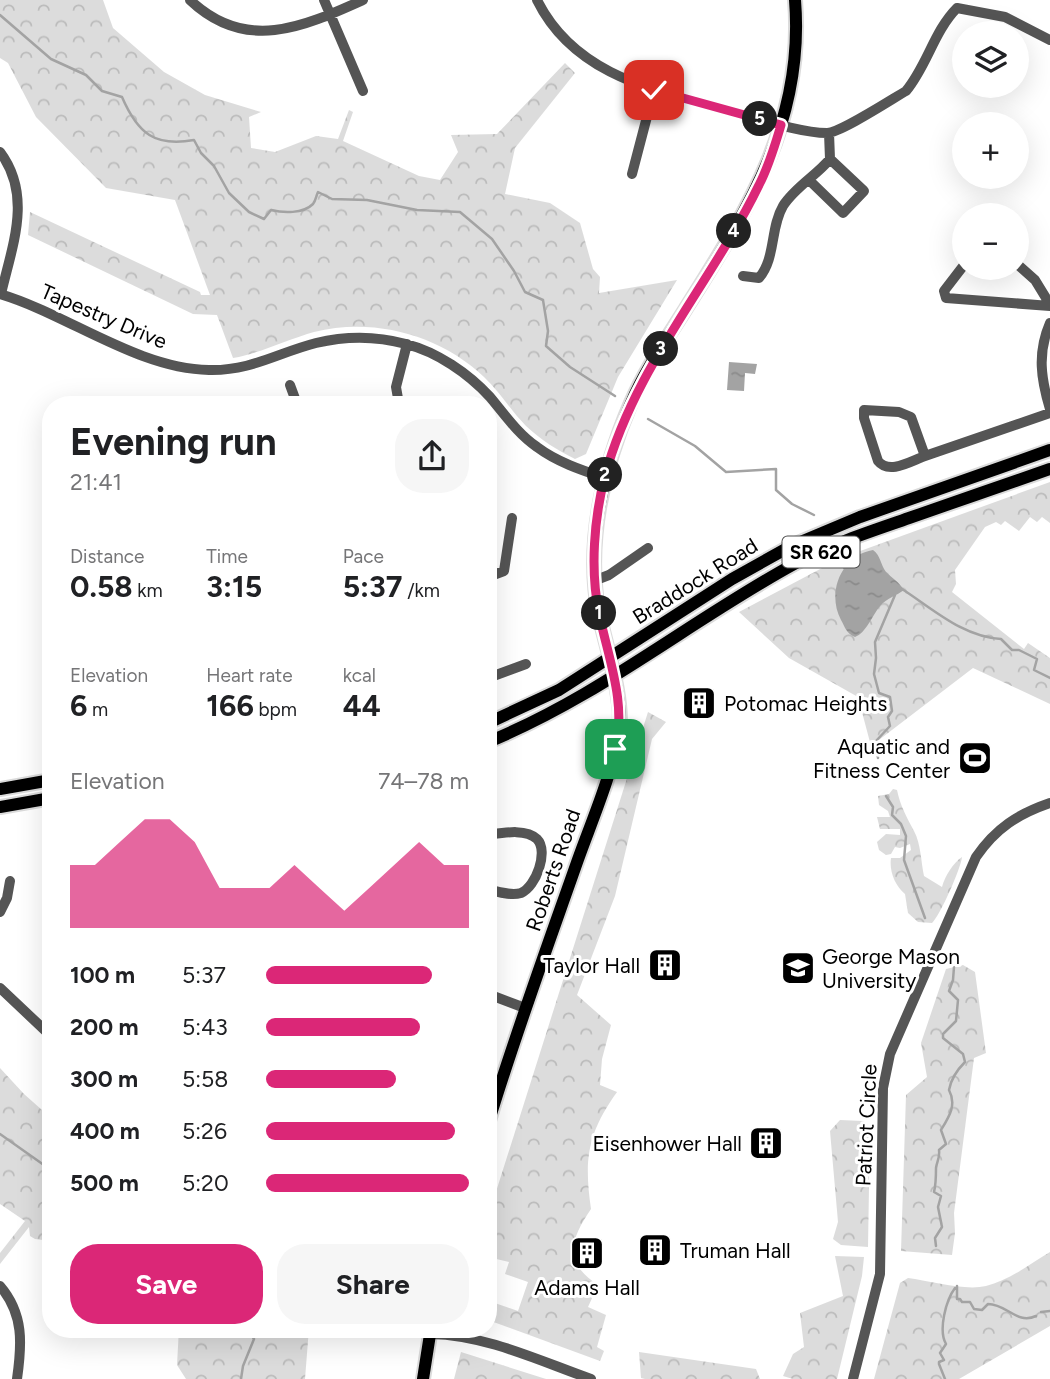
<!DOCTYPE html>
<html lang="en">
<head>
<meta charset="utf-8">
<style>
  body { margin:0; font-family:Figtree,sans-serif; background:#f6f6f6; color:#202124; height:100vh; display:flex; flex-direction:column; font-size:26px; white-space:nowrap }
  * { box-sizing:border-box; margin:0 }
  p { font-size:23px; color:#757577 }
  .icon { flex:none; width:38px; height:38px; fill:none; stroke:currentColor; stroke-width:2; stroke-linecap:round; stroke-linejoin:round }
  .map { position:relative; flex:1; overflow:hidden }
  .sheet { position:absolute; left:42px; top:396px; width:455px; height:942px; display:flex; flex-direction:column; background:#fff; border-radius:28px; box-shadow:0 7px 28px #0002 }
  .sheet>* { flex:none }
  .tools { position:absolute; left:952px; top:21px; display:grid; gap:14px }
  .tools a { display:grid; place-items:center; width:77px; height:77px; border-radius:50%; background:#fff; box-shadow:0 7px 28px #0002; font-size:35px }
  .pin { position:absolute; display:grid; place-items:center; width:60px; height:60px; color:#fff; margin:-30px; border-radius:14px; box-shadow:0 4px 10px #0006 }
  .km { position:absolute; width:35px; height:35px; margin:-18px; border-radius:50%; background:#222; color:#fff; font-size:19px; line-height:35px; text-align:center }
  .round { display:grid; place-items:center; flex:none; width:74px; height:74px; border-radius:28px; background:#f6f6f6 }
  .summary { display:flex; align-items:center; justify-content:space-between; height:119px; padding:0 28px }
  h1 { font-size:38px; font-weight:700; line-height:52px }
  .metrics { display:grid; grid-template-columns:repeat(3,1fr); gap:10px; height:119px; padding:7px 28px }
  .metrics div { display:grid; align-content:center }
  .metrics b { font-size:30px; font-weight:700 }
  .metrics small { font-size:19px; font-weight:400 }
  .metrics p { font-size:19px }
  .chart { height:196px; padding:14px 28px }
  .chart p { display:flex; justify-content:space-between }
  .chart svg { width:100%; height:126px; margin-top:7px; fill:#db2777; opacity:.7 }
  .primary-button { display:flex; gap:14px; margin-top:auto; padding:14px 28px }
  .primary-button a { flex:1; height:80px; border-radius:28px; background:#db2777; color:#fff; font-size:28px; font-weight:700; line-height:80px; text-align:center }
  .primary-button a+a { background:#f6f6f6; color:#202124 }
  ul { padding:0 28px; list-style:none; font-size:23px }
  li { display:grid; grid-template-columns:112px 84px 1fr; align-items:center; height:52px }
  li i { height:18px; border-radius:9px; background:#db2777 }
  .map>svg:first-child { display:block }
  .forest { fill:url(#forest-crowns) }
  .water { fill:url(#water-ripples) }
  .lines { fill:none; stroke-linecap:round; stroke-linejoin:round }
  .stream { stroke:#a3a3a3; stroke-width:2.5 }
  .major-casing { stroke:#dbdbdb; stroke-width:16 }
  .minor { stroke:#555; stroke-width:10 }
  .major { stroke:#000; stroke-width:12 }
  .route-casing { stroke:#fff; stroke-width:14 }
  .route { stroke:#db2777; stroke-width:9 }
  .labels { text-anchor:middle; dominant-baseline:central; stroke-width:6; stroke-linejoin:round; paint-order:stroke }
  .shield { fill:#fff; stroke:#4c4c4c; stroke-width:2 }
  .shield-label { font-size:19px; font-weight:bold; fill:#000 }
  .street-label { font-size:21px; fill:#000; stroke:#fff }
  .poi-label { font-size:21px; fill:#000; stroke:#fff; text-anchor:start }
</style>
</head>
<body>
<div class="map">
<svg width="1050" height="1379" viewBox="0 0 1050 1379">
  <defs>
    <pattern id="forest-crowns" width="20" height="18" patternUnits="userSpaceOnUse" patternTransform="scale(1.75)"><rect width="20" height="18" fill="#dcdcdc"/><path d="M2 6a3 3 0 1 1 6 0M12 15a3 3 0 1 1 6 0" fill="none" stroke="#bbb"/></pattern>
    <pattern id="water-ripples" width="26" height="14" patternUnits="userSpaceOnUse" patternTransform="scale(1.75)"><rect width="26" height="14" fill="#a3a3a3"/><path d="M2 4q2-2 4 0t4 0M15 11q2-2 4 0t4 0" fill="none" stroke="#8b8b8b"/></pattern>
  </defs>
  <rect width="100%" height="100%" fill="#fff"/>
  <path class="forest" d="M0,0H103L113,28L164,72L205,95L261,112L249,117L251,148L275,152L316,136L338,139L349,110L353,112L343,141L419,176L440,180L458,152L451,135L497,134L565,63L575,73L515,148L505,194L550,203L580,223L593,269L600,277L599,293L677,280L618,377L586,454L575,459C557,450 541,440 526,426C511,411 500,392 484,377C440,335 374,317 314,332C286,340 261,353 233,358L217,315L193,314L28,235L30,212L200,292L201,295H210L175,200L106,188L36,117L8,63L0,58Z
    M1050,482V523L1042,517L1037,522L1030,517L1019,531L1005,521L1001,525L996,522L985,527L955,570L956,584L952,592L1024,649L1028,643L1050,658V704L973,668L871,746L858,697L789,658L739,612L841,558Z
    M648,712L666,722L652,739L615,896L577,995L611,1025L602,1059L600,1085L617,1092C587,1134 584,1160 591,1209C570,1240 563,1262 598,1285L588,1307L606,1315L597,1347L604,1351L600,1361L488,1320L489,1301L518,1311L528,1282L505,1274L509,1262L488,1257V1217Z
    M893,789L897,790C900,805 907,818 914,831C921,844 921,862 924,876L942,887C945,876 953,863 962,857C961,868 940,916 932,923L918,922L908,913L905,894C895,886 889,871 891,858H900L911,850L910,844L900,848L895,847L891,854L886,855L879,850L877,842L886,834L900,835V829H880L877,817H890L888,811L879,805L878,796L889,794Z
    M963,965L975,972L986,1053L974,1058L954,1213L955,1233L952,1255L901,1251L906,1095L927,1077L921,1043L946,969Z
    M0,1068L24,1094L51,1118V1241L35,1239L30,1236L29,1227L0,1264V1253L25,1221L0,1204Z
    M840,1120L863,1121L870,1127L868,1247L841,1245L833,1239L838,1222L830,1131Z
    M1050,1252V1326L959,1379H874L900,1283L908,1278C930,1281 965,1291 986,1286C1008,1281 1030,1264 1050,1252Z
    M835,1256L864,1257L862,1276L837,1379H793L783,1376L793,1354L804,1347L800,1313L843,1296Z
    M179,1328H309L305,1379H186L177,1365Z
    M461,1352L546,1379H454Z
    M639,1352L756,1369L760,1379H645L641,1378Z"/>
  <path class="water" d="M729,362L757,364L755,374L745,373L744,391L727,390Z
    M873,550C881,556 880,564 886,572C892,578 899,582 904,590C896,596 887,598 880,606C872,616 866,633 855,637C846,633 845,627 841,620C826,592 842,555 873,550Z"/>
  <g class="lines">
    <path class="stream" d="M0,15L51,59L86,75L102,91L122,97C138,134 155,147 194,140L201,153L214,166L229,193L249,212L264,219L271,210C283,213 303,214 313,204C316,200 316,196 318,192L332,199L367,200L417,210L460,212L492,239L514,271L525,292L543,300L548,331L546,346L570,367L615,396
      M648,419L695,446L726,472L776,469V490L792,504L814,515
      M837,559L846,570
      M902,589C933,609 963,637 1001,639L1012,650H1019L1037,659L1034,670L1050,678
      M878,758L876,741L890,726L888,717L892,711L890,697L879,693L874,674L876,658L875,642L895,595
      M886,796L893,807L892,815L901,824L906,836L904,860L925,918
      M0,1134L51,1170
      M936,1246L935,1238L942,1227L938,1207L941,1196L934,1192C936,1184 936,1177 936,1168C937,1161 940,1158 939,1150L946,1144L941,1130C949,1117 957,1105 949,1090C951,1078 957,1070 965,1062L963,1054L943,1038V1034L956,1021L958,1000L949,991L953,980L954,967
      M957,1286V1299H960L962,1302H970L974,1309L982,1310L988,1304C1007,1304 1017,1325 1036,1316
      M1041,1312L1050,1311
      M241,1379L243,1366L254,1339L247,1328
      M945,1379L939,1364V1362L944,1360L940,1353L946,1344C938,1330 946,1300 955,1288"/>
    <g class="major-casing">
      <path id="major" d="M488,723L559,690L732,579L791,546L860,517L1050,450
        M488,742C599,697 691,620 796,563C831,544 872,531 909,518C956,502 1003,485 1050,469
        M0,789L51,780
        M0,807L51,798
        M488,1124C514,1038 545,953 575,868C589,827 613,774 619,731C624,699 606,647 599,614C585,544 603,468 631,403C645,370 666,340 685,310C747,211 805,122 795,0
        M423,1379L431,1328"/>
    </g>
    <path class="minor" d="M190,0C246,53 303,27 363,0
      M324,0L363,91
      M537,0C575,77 658,91 733,112C759,119 801,133 827,133C840,133 892,99 906,91C927,66 934,31 957,8L1005,17L1050,40
      M0,152C33,196 12,246 1,294
      M632,174L654,90
      M809,180L843,213L864,191L830,159
      M1017,264L1035,280L1046,298L1050,301
      M964,265L944,291L946,298L1050,306
      M743,276L759,278C776,258 770,228 783,206C794,188 817,175 830,159L829,133
      M0,294C67,314 138,369 209,370C251,371 277,353 316,343C345,336 377,336 406,344C437,352 468,373 490,397C505,415 518,434 537,447C557,462 581,470 605,478
      M1050,323C1037,353 1041,379 1050,409
      M290,385L297,404
      M399,404L396,387L407,344
      M864,410L899,412L911,417L925,456C911,461 889,475 878,461L864,418Z
      M925,456L1050,413
      M488,577L504,571L512,518
      M596,580L609,575L648,548
      M488,678L526,664
      M488,835C502,833 526,828 537,839C549,851 536,887 521,893C511,896 498,892 488,889
      M0,912L7,898L10,881
      M0,988L51,1036
      M488,994L525,1008
      M0,1286C24,1314 22,1344 17,1379
      M431,1334C486,1335 540,1361 591,1379
      M853,1379L880,1274L883,1088L890,1054L976,857C996,828 1018,814 1050,803"/>
    <use href="#major" class="major"/>
  </g>
  <g class="lines">
    <g class="route-casing">
      <path id="route" d="M615,749C627,703 608,658 599,613C590,570 594,518 605,476C634,367 711,284 759,185C769,166 775,145 781,125L654,90"/>
    </g>
    <use href="#route" class="route"/>
  </g>
  <defs>
    <g id="building-square" transform="scale(1.75)"><rect x="-9" y="-9" width="18" height="18" rx="4" fill="#000" stroke="#fff"/><path d="M-4-6H4V6H1V3H-1V6H-4ZM-2.5-4.3h1.7v1.8h-1.7ZM.8-4.3h1.7v1.8H.8ZM-2.5-1h1.7V.8h-1.7ZM.8-1h1.7V.8H.8Z" fill="#fff"/></g>
    <g id="stadium-square" transform="scale(1.75)"><rect x="-9" y="-9" width="18" height="18" rx="4" fill="#000" stroke="#fff"/><path d="M0-5a6.5 5 0 1 0 0 10a6.5 5 0 1 0 0-10ZM-3.5-1.8h7v3.6h-7Z" fill="#fff"/></g>
    <g id="university-square" transform="scale(1.75)"><rect x="-9" y="-9" width="18" height="18" rx="4" fill="#000" stroke="#fff"/><path d="M0-5L7-2L0 1L-7-2ZM-4 1L0 2.5L4 1V4Q0 6-4 4Z" fill="#fff"/></g>
  </defs>
  <g fill-rule="evenodd">
    <use href="#building-square" x="699" y="703"/>
    <use href="#stadium-square" x="975" y="758"/>
    <use href="#building-square" x="665" y="965"/>
    <use href="#university-square" x="798" y="968"/>
    <use href="#building-square" x="766" y="1143"/>
    <use href="#building-square" x="655" y="1250"/>
    <use href="#building-square" x="587" y="1253"/>
  </g>
  <g class="labels">
    <rect class="shield" x="782.5" y="536.5" width="77" height="31" rx="5"/>
    <g class="shield-label">
      <text x="821" y="552">SR 620</text>
    </g>
    <g class="street-label">
      <text transform="translate(104 316) rotate(23)">Tapestry Drive</text>
      <text transform="translate(695 581) rotate(-32)">Braddock Road</text>
      <text transform="translate(553 870) rotate(-71)">Roberts Road</text>
      <text transform="translate(866 1125) rotate(-87)">Patriot Circle</text>
    </g>
    <g class="poi-label">
      <text x="724" y="703">Potomac Heights</text>
      <text x="950" y="746" text-anchor="end">Aquatic and<tspan x="950" dy="24">Fitness Center</tspan></text>
      <text x="822" y="956">George Mason<tspan x="822" dy="24">University</tspan></text>
      <text x="640" y="965" text-anchor="end">Taylor Hall</text>
      <text x="742" y="1143" text-anchor="end">Eisenhower Hall</text>
      <text x="680" y="1250">Truman Hall</text>
      <text x="587" y="1287" text-anchor="middle">Adams Hall</text>
    </g>
  </g>
</svg>
<div class="tools">
<a><svg class="icon" aria-label="layers" viewBox="0 0 24 24"><path d="M12 4l9 5-9 5-9-5zM3 14l9 5 9-5"/></svg></a>
<a>+</a>
<a>−</a>
</div>
<div class="pin" style="left:615px;top:749px;background:#1e9e55"><svg class="icon" aria-label="arrive" viewBox="0 0 24 24"><path d="M6 21V4h12l-3 4 3 4H6"/></svg></div>
<div class="pin" style="left:654px;top:90px;background:#d93025"><svg class="icon" aria-label="check" viewBox="0 0 24 24"><path d="M5 12l5 5 9-10"/></svg></div>
<b class="km" style="left:599px;top:613px">1</b>
<b class="km" style="left:605px;top:475px">2</b>
<b class="km" style="left:661px;top:349px">3</b>
<b class="km" style="left:734px;top:231px">4</b>
<b class="km" style="left:760px;top:119px">5</b>
<section class="sheet">
<div class="summary"><div><h1>Evening run</h1><p>21:41</p></div><a class="round"><svg class="icon" aria-label="share" viewBox="0 0 24 24"><path d="M12 15V3M7 8l5-5 5 5M5 13v7h14v-7"/></svg></a></div>
<div class="metrics">
<div><p>Distance</p><b>0.58<small> km</small></b></div>
<div><p>Time</p><b>3:15</b></div>
<div><p>Pace</p><b>5:37<small> /km</small></b></div>
</div>
<div class="metrics">
<div><p>Elevation</p><b>6<small> m</small></b></div>
<div><p>Heart rate</p><b>166<small> bpm</small></b></div>
<div><p>kcal</p><b>44</b></div>
</div>
<div class="chart"><p><span>Elevation</span>74–78 m</p>
<svg viewBox="0 0 160 44" preserveAspectRatio="none"><path d="M0 44V22L10 22L20 14L30 6L40 6L50 14L60 30L70 30L80 30L90 22L100 30L110 38L120 30L130 22L140 14L150 22L160 22V44z"/></svg>
</div>
<ul>
<li><b>100 m</b>5:37<i style="width:82%"></i></li>
<li><b>200 m</b>5:43<i style="width:76%"></i></li>
<li><b>300 m</b>5:58<i style="width:64%"></i></li>
<li><b>400 m</b>5:26<i style="width:93%"></i></li>
<li><b>500 m</b>5:20<i style="width:100%"></i></li>
</ul>
<div class="primary-button"><a>Save</a><a>Share</a></div>
</section>
</div>
</body>
</html>
